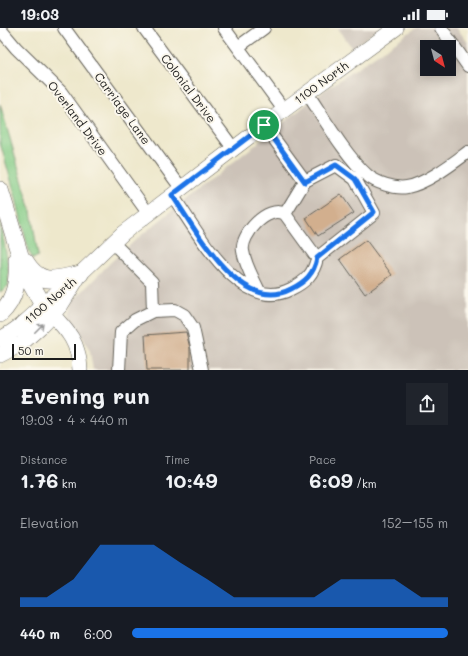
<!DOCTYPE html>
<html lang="en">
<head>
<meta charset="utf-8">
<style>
  body { margin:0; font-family:Mali,sans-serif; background:#20242c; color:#f1f3f6; height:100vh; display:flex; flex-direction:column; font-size:15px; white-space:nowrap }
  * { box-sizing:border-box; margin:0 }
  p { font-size:13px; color:#9ea1a6 }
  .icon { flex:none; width:22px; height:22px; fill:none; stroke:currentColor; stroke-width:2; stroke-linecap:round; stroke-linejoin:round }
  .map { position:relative; height:342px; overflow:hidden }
  .side { display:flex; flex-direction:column; background:#171b24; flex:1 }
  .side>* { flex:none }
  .needle { width:26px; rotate:144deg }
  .fabs { position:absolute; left:420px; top:12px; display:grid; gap:8px }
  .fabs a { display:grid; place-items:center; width:36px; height:36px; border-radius:0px; background:#171b24; box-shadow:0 2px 10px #0003; font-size:20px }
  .scale { position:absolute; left:12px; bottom:10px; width:64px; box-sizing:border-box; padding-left:4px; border:2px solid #1c1c1c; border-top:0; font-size:11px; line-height:14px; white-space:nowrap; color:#1c1c1c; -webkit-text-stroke:3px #fbf7ec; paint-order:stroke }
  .pin { position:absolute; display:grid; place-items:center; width:34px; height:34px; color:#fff; margin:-17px; border:2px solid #fff; border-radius:50%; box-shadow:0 1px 4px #0007 }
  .round { display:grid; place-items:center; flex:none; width:42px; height:42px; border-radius:0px; background:#20242c }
  .headline { display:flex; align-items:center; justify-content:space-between; height:68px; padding:0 20px }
  h1 { font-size:22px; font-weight:700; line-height:30px }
  .metrics { display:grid; grid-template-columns:repeat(3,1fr); gap:6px; height:68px; padding:4px 20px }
  .metrics div { display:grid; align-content:center }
  .metrics b { font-size:20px; font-weight:700 }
  .metrics small { font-size:11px; font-weight:400 }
  .metrics p { font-size:11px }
  .chart { height:112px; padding:8px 20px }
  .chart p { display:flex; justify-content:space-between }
  .chart svg { width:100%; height:72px; margin-top:4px; fill:#1a73e8; opacity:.7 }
  ul { padding:0 20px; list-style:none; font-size:13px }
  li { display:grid; grid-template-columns:64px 48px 1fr; align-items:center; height:30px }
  li i { height:10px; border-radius:5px; background:#1a73e8 }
  .status { display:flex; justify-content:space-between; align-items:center; height:28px; padding:0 20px; background:#171b24; direction:ltr }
  .status svg { height:11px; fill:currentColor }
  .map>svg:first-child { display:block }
  .industrial { fill:#ccc2b8; fill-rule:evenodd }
  .green { fill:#86cc87; stroke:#517452 }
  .building { fill:#d2af8e }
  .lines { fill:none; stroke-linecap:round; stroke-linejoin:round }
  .minor-casing { stroke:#66635a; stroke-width:14 }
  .major-casing { stroke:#66635a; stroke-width:16 }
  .highway-casing { stroke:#66635a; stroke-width:18 }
  .minor { stroke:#fff; stroke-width:12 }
  .major { stroke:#fff; stroke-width:15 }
  .highway { stroke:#fff; stroke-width:17 }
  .oneway { stroke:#999 }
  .route-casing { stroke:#fff; stroke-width:8 }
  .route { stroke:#1a73e8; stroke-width:5 }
  .labels { text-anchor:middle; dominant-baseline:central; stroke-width:4; stroke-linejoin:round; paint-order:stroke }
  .street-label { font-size:12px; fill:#1c1c1c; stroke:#fbf7ec }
</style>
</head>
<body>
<div class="status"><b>19:03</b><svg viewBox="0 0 49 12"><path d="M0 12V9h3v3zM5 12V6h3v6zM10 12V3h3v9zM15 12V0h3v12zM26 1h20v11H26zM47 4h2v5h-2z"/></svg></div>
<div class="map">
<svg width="468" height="342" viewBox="0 0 468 342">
  <rect width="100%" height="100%" fill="#fbf7ec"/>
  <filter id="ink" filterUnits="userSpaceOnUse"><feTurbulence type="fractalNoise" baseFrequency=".025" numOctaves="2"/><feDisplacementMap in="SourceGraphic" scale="8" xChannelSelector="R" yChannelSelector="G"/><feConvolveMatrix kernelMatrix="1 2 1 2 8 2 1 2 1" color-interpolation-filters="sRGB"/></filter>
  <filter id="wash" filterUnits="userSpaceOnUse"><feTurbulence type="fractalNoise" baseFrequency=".012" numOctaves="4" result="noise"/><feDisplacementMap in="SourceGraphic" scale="16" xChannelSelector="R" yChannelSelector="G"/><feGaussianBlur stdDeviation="0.9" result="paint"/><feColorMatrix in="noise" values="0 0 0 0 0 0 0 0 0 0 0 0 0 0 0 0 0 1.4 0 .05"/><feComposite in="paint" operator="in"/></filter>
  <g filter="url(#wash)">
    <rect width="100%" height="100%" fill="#eee8cc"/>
    <path class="industrial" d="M338,0H380L352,20Z
      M416,0H457L468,15V342H93L90,323L79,302L71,292L69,284L72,274L77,269L111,234L139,209L322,64ZM427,19H449V41H427Z"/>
    <path class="green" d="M0,76L31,183L38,228L33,231L29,224L15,166L0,115Z
      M0,194C3,210 11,243 8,258L0,264Z"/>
    <g id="blocks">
      <path class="building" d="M341,166L354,185L318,208L306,190Z
        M366,212L392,247L365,266L340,231Z
        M186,304L190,320V342H147L145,307Z"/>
    </g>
  </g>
  <g filter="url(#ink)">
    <use href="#blocks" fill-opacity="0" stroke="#66635a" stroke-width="1"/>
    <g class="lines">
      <g class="minor-casing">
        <path id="minor" d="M64,0L181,160
          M144,0L233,120
          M224,0L284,82
          M441,0L468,38
          M0,1L16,20L61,64L148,185
          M238,19L264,0
          M307,65C324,90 345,127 367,147C376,155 395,161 407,159C426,156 453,135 468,124
          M264,97L305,153L336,137L355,151L374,185L317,230L285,186L305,153
          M172,167C196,200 240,288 291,261C305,254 314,246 317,230
          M112,214L152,254L153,283L135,292L121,304L119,342
          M259,263C253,250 245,237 243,223C240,207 268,176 285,186
          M153,283L175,282L184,287L193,300L202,342"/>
      </g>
      <g class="major-casing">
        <path id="major" d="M46,280C66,301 79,312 80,342
          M0,311C29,296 49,269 74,250
          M0,327L21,316L40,299L61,277L80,246L123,205L284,82L396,0"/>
      </g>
      <g class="highway-casing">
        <path id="highway" d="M0,162L26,247L43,277
          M25,233C41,259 55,251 80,246
          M0,286C16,271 18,252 17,232"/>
      </g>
      <use href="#minor" class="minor"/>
      <use href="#major" class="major"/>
      <use href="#highway" class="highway"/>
    </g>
    <defs><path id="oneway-shaft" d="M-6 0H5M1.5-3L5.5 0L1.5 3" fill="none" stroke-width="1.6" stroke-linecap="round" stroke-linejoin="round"/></defs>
    <use class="oneway" href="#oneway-shaft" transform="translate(39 300) rotate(-45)"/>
  </g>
  <g class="lines" filter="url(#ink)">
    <g class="route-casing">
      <path id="route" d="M264,97L305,154L336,137L355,151L374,184L317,230C314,246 305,254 291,261C240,288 195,200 172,167Z"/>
    </g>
    <use href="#route" class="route"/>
  </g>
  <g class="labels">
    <g class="street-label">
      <text transform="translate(321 54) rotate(-36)">1100 North</text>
      <text transform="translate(189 60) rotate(53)">Colonial Drive</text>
      <text transform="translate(123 80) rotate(54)">Carriage Lane</text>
      <text transform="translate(78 90) rotate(53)">Overland Drive</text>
      <text transform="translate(50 272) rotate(-41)">1100 North</text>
    </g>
  </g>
</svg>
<div class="fabs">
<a><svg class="needle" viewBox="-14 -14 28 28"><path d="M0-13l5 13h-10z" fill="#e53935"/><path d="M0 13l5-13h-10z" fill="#9ea1a6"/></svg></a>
</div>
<div class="scale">50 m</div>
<div class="pin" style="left:264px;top:97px;background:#1e9e55"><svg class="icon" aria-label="arrive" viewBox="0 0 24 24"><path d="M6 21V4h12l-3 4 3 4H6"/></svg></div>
</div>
<section class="side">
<div class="headline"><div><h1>Evening run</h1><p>19:03 · 4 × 440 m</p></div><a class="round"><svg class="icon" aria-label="share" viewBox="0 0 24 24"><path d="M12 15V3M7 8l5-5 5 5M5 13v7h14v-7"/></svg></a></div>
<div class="metrics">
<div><p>Distance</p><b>1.76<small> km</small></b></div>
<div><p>Time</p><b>10:49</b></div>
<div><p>Pace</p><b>6:09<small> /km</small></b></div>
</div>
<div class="chart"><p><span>Elevation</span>152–155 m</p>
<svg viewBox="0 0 160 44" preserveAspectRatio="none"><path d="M0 44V38L10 38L20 27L30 6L40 6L50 6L60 17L70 27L80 38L90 38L100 38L110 38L120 27L130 27L140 27L150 38L160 38V44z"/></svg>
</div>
<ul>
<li><b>440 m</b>6:00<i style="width:100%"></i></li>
</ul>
</section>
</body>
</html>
